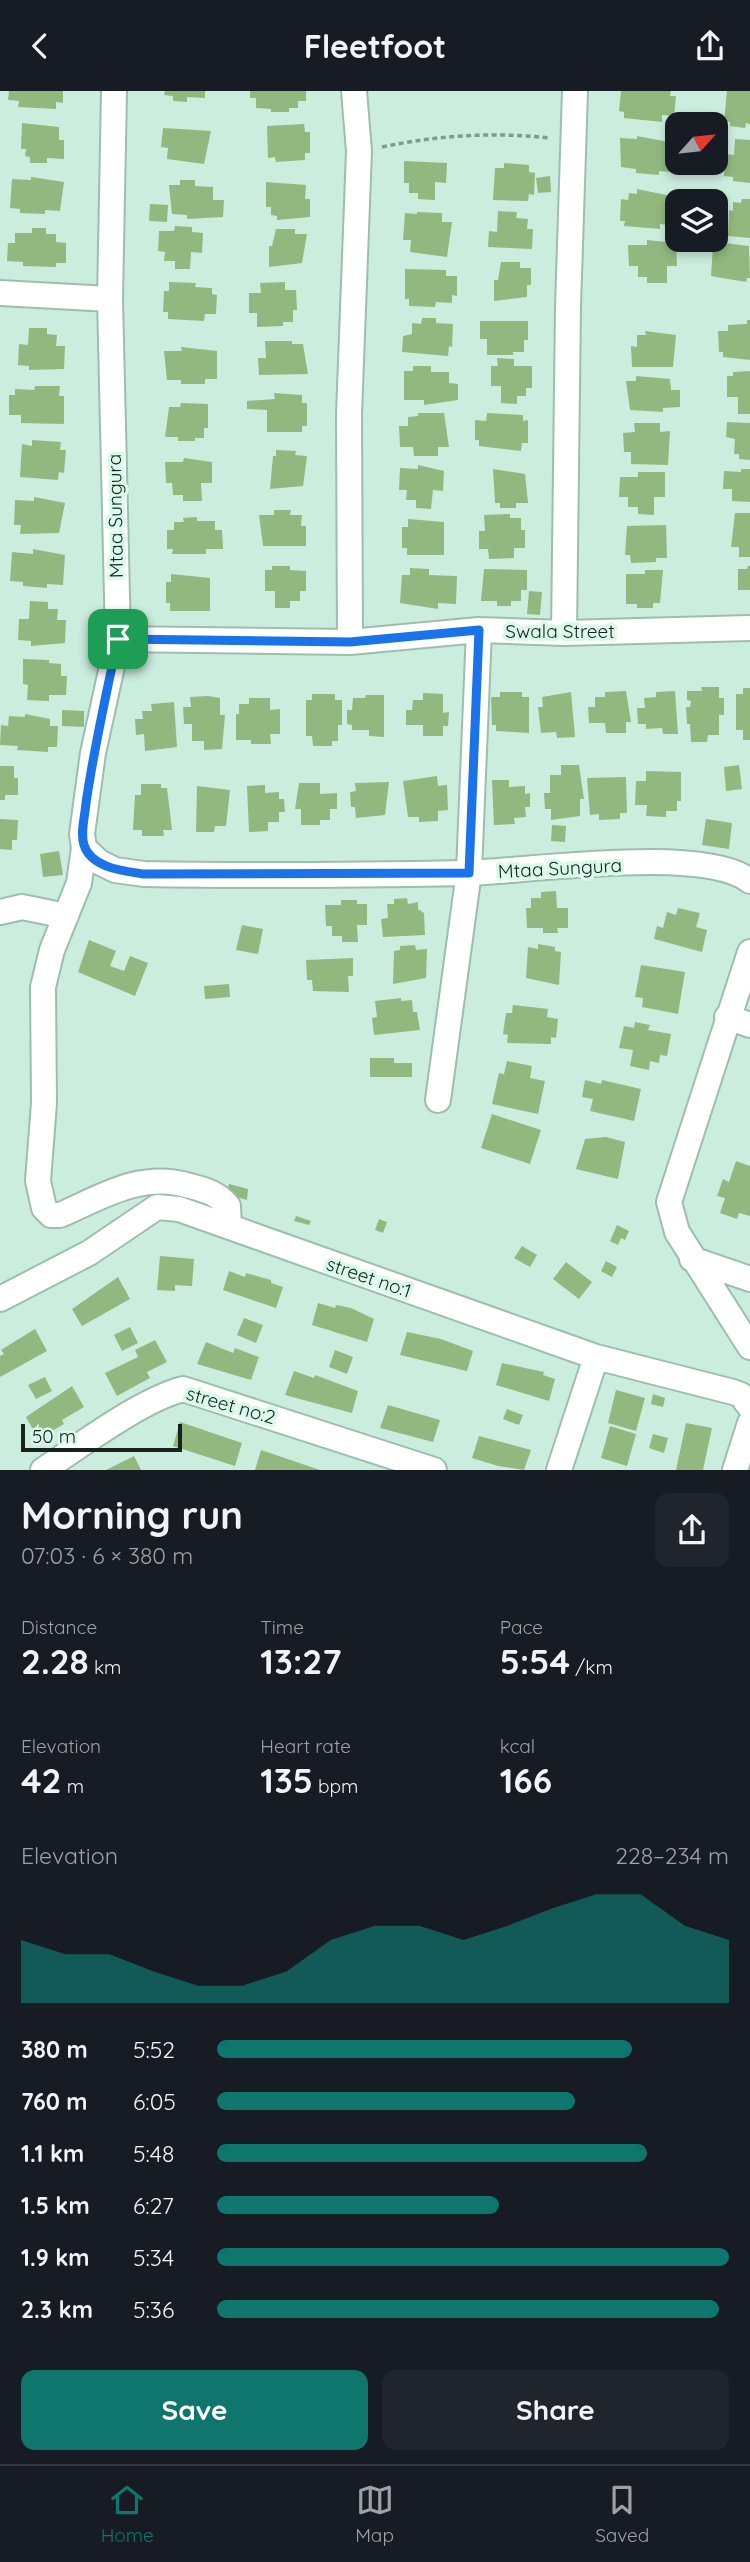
<!DOCTYPE html>
<html lang="en">
<head>
<meta charset="utf-8">
<style>
  body { margin:0; font-family:Quicksand,sans-serif; background:#20242c; color:#f1f3f6; height:100vh; display:flex; flex-direction:column; font-size:26px; white-space:nowrap }
  * { box-sizing:border-box; margin:0 }
  p { font-size:23px; color:#9ea1a6 }
  .icon { flex:none; width:38px; height:38px; fill:none; stroke:currentColor; stroke-width:2; stroke-linecap:round; stroke-linejoin:round }
  .map { position:relative; height:1379px; overflow:hidden }
  .panel { display:flex; flex-direction:column; background:#171b24; flex:1 }
  .panel>* { flex:none }
  .needle { width:46px; rotate:63deg }
  .controls { position:absolute; left:665px; top:21px; display:grid; gap:14px }
  .controls a { display:grid; place-items:center; width:63px; height:63px; border-radius:14px; background:#171b24; box-shadow:0 4px 10px #0003; font-size:35px }
  .scale { position:absolute; left:21px; bottom:18px; width:161px; box-sizing:border-box; padding-left:7px; border:4px solid #16221d; border-top:0; font-size:19px; line-height:24px; white-space:nowrap; color:#16221d; -webkit-text-stroke:5px #d9faeb; paint-order:stroke }
  .pin { position:absolute; display:grid; place-items:center; width:60px; height:60px; color:#fff; margin:-30px; border-radius:14px; box-shadow:0 4px 10px #0006 }
  .round { display:grid; place-items:center; flex:none; width:74px; height:74px; border-radius:14px; background:#20242c }
  .overview { display:flex; align-items:center; justify-content:space-between; height:119px; padding:0 21px }
  h1 { font-size:38px; font-weight:700; line-height:52px }
  .figures { display:grid; grid-template-columns:repeat(3,1fr); gap:10px; height:119px; padding:7px 21px }
  .figures div { display:grid; align-content:center }
  .figures b { font-size:35px; font-weight:700 }
  .figures small { font-size:19px; font-weight:400 }
  .figures p { font-size:19px }
  .chart { height:196px; padding:14px 21px }
  .chart p { display:flex; justify-content:space-between }
  .chart svg { width:100%; height:126px; margin-top:7px; fill:#0f766e; opacity:.7 }
  .primary-button { display:flex; gap:14px; margin-top:auto; padding:14px 21px }
  .primary-button a { flex:1; height:80px; border-radius:14px; background:#0f766e; color:#fff; font-size:28px; font-weight:700; line-height:80px; text-align:center }
  .primary-button a+a { background:#20242c; color:#f1f3f6 }
  ul { padding:0 21px; list-style:none; font-size:23px }
  li { display:grid; grid-template-columns:112px 84px 1fr; align-items:center; height:52px }
  li i { height:18px; border-radius:9px; background:#0f766e }
  header { display:flex; justify-content:space-between; align-items:center; height:91px; padding:0 21px; background:#171b24; font-size:32px; font-weight:700 }
  .menu { display:flex; justify-content:space-around; align-items:center; height:98px; border-top:2px solid #363941; background:#171b24; font-size:19px; color:#9ea1a6 }
  .menu a { display:grid; justify-items:center; gap:4px }
  .menu .on { color:#0f766e }
  .map>svg:first-child { display:block }
  .building { fill:#92b880 }
  .lines { fill:none; stroke-linecap:round; stroke-linejoin:round }
  .street-casing { stroke:#9dbeaf; stroke-width:28 }
  .path { stroke:#819a8e; stroke-width:3.5; stroke-dasharray:5 3.5; stroke-linecap:butt }
  .street { stroke:#fff; stroke-width:24 }
  .route-casing { stroke:#fff; stroke-width:14 }
  .route { stroke:#1a73e8; stroke-width:9 }
  .labels { text-anchor:middle; dominant-baseline:central; stroke-width:7; stroke-linejoin:round; paint-order:stroke }
  .street-label { font-size:19px; fill:#16221d; stroke:#d9faeb }
</style>
</head>
<body>
<header><svg class="icon" aria-label="back" viewBox="0 0 24 24"><path d="M15 5l-7 7 7 7"/></svg>Fleetfoot<svg class="icon" aria-label="share" viewBox="0 0 24 24"><path d="M12 15V3M7 8l5-5 5 5M5 13v7h14v-7"/></svg></header>
<div class="map">
<svg width="750" height="1379" viewBox="0 0 750 1379">
  <rect width="100%" height="100%" fill="#cbeddd"/>
  <path class="building" d="M9,0H63V12L56,11V18L18,16L19,10L8,9Z
    M165,0H205V7L187,6V11L173,10V5L164,4Z
    M250,0H306V10H298V17H289V21H271V18L256,17V7H250Z
    M621,0H671L670,5H676L674,25L662,24V31L624,27V21L619,20Z
    M727,0H750V33L746,32L745,37L730,35V31L724,30Z
    M22,32L59,36V49H64V68L47,67V72H30V66L25,65L26,58H21Z
    M304,33L305,41H310V62H305V69L276,71L275,66L268,67L267,35Z
    M163,37L211,40L204,73L167,68L168,57L161,56Z
    M637,45L674,52L671,81L659,80V84L636,82V78L621,76L620,47L637,48Z
    M735,48L750,49V92L733,90V86L724,85L726,63L734,64Z
    M404,70L447,72L446,92L435,91V109L418,108V102H409V92H404Z
    M504,72L529,74V81L535,82L534,104L529,103L528,110L493,109L495,77H504Z
    M550,85L551,101L538,102L536,87Z
    M31,86L64,91L60,120L45,119V123L20,122V118L10,117L12,88L31,89Z
    M180,89H195V95L213,96V109H224L223,126L187,128V124L172,123L169,94H180Z
    M266,91L306,94L305,108H310V126L277,129V125L271,124V116H266Z
    M637,98L671,105L670,114L677,115V135L660,133V138L624,135L625,130H620L621,108L628,109L629,102L637,103Z
    M742,108H750V147L728,145L729,119L733,120V111L741,112Z
    M150,113L168,114L167,131L149,130Z
    M498,120L517,121L516,127L528,128L527,138H533L532,158L488,156L489,140L497,141Z
    M417,121L442,122V131H452L447,166L410,161L411,149H403L405,122L417,123Z
    M175,135L192,136V141L203,142L202,162L191,161L190,178H175V170H164L165,161L158,160L159,140H174Z
    M32,137H46V143H56V151L66,152V172H56V176L23,175V171L7,170L8,152H15V142H32Z
    M276,138H295V143H307L302,172L269,176V155H272Z
    M647,149L676,152L677,175H667V192H647V186H638V175H629L628,154H647Z
    M725,152L749,155L750,187H747L746,191L711,185L713,155L725,157Z
    M501,171H520V177H531V194H527V206L494,210V189H498Z
    M405,178L446,179V185H457V205L452,204V212L436,211L435,216L409,215V208H405Z
    M169,191L196,192L195,196L212,197V203L217,204L216,223H205L204,230L168,228V221H163L164,200H169Z
    M285,191V199H296L297,219H293V231H283V235L257,236V222H249V202H261L260,192Z
    M422,227H436V232L453,233L452,256L449,255L448,265L402,261L403,245L412,243V232L421,233Z
    M747,229H750V269L723,266V261H719L718,240H728V234L747,233Z
    M480,230H528V249H524V261H513V264H487V248H480Z
    M29,237H47V243L57,244L56,255H65L64,278L29,279V275L18,274L19,253L28,254Z
    M645,240L676,244L673,276H632L631,255L637,256V244H646Z
    M265,250H292V253H303L308,283L259,284L258,267H266Z
    M181,256L217,260V288H205V293H181V289H167L164,260H182Z
    M497,267L514,268V275H532V297H526V305H517V313L501,312V295H491V275H498Z
    M413,275H431V281H449V292L458,293V309L424,314V309H404V280H413Z
    M750,280V323H738V306H727V285H733V281Z
    M636,285L670,288L671,299H680V316L663,317V321L630,319L626,290H636Z
    M35,295H60L59,305H64V333L21,332V324H9V304H15V298L34,299Z
    M274,302L302,304V312H307V335H302V341H267V319L247,318V310L275,308Z
    M181,312L208,313V337H204V347H195V350H178V346H165L169,316H180Z
    M418,322H444L449,356H438V365H414L413,356H400L399,335H408V326L418,325Z
    M487,322L523,324V330L528,329V352H522L521,360L479,355V349H475V329L486,330Z
    M727,331L750,332V369L739,368V363H734L735,348L726,346Z
    M634,332H660V341L670,340L668,374L631,373V361H624L623,342L635,341Z
    M32,349L61,351L60,359H66L64,382L59,381L58,389L20,386L22,353L32,355Z
    M276,359L296,360L295,364L307,365L303,395L270,398L273,365H276Z
    M184,367L212,371V392H201L202,410H183V404H173L172,392H166L165,371H183Z
    M418,374L444,380L443,400L433,399L431,418L416,417V409H406L407,399H399L400,377L418,378Z
    M493,378L525,383L528,412H516V417H500V412H495Z
    M741,378H750V411L732,410V398H723L724,380L741,381Z
    M638,381H665V406H654V424L638,423V416H628V406H619L620,386H638Z
    M34,406L65,412L59,442L20,443L21,434H14L15,409L34,410Z
    M274,419H291L290,424H302L301,435H306V455H263L259,424H274Z
    M735,422H750V466H739V456H731Z
    M510,423V427H521V439H525V457H514V467L489,468L488,458H479V440H485L484,424Z
    M197,426V430H215V439H222L223,458H206V463H172L173,458H167V439H174V431H184L183,427Z
    M408,428L444,431V464H407V457H402V436H408Z
    M666,434L667,467H656V471L631,472L630,464H625L627,435Z
    M33,458L65,464L63,494L47,493V497L23,495V491L10,490L12,461L33,463Z
    M272,475H290V479L306,480V500H300V510H290V517H275V500H265V479H272Z
    M748,475H750V499H738V478H747Z
    M410,477L429,478V484L457,485L456,513L438,512V518L400,512L402,484H410Z
    M484,478L527,479V499H521V510H511V515H497V510H481Z
    M645,479H663L660,512H653V517H637V513H626V483H645Z
    M171,483L210,487V520H170V512H166V491H171Z
    M529,500L542,501L540,524L527,523Z
    M30,510L48,511V518H58L57,529H66L65,552L31,555V550L18,549L19,528H29Z
    M23,568L49,569V572L61,573V585H67L66,604H49V610L27,609L28,594L23,593Z
    M701,596H719V607H724V624H719V644H708L707,651H691L690,633H687L686,616H690L691,610L687,609V600H702Z
    M743,597H750V649H743V639H736V603H743Z
    M626,600L631,631H626V642H606L605,632H589L588,616H595V606H605V601Z
    M675,600L678,643H663L662,637L646,638V633H638L637,617H645L644,607L656,606V601Z
    M500,601H522V606H529V642L496,640V634H492L491,606H500Z
    M571,601L575,646L557,647L556,641L541,642L538,616H543L542,606Z
    M423,602L443,603V622L449,621L448,635H443V645H423V634H406V619H412L413,609H423Z
    M312,603H335V609H342V634H338V650H332V655H313L312,645H306V609H312Z
    M366,604H384V646L369,645V639H352V634L347,633V619H352L353,607H365Z
    M208,605L220,607V624H225L222,658L204,659V650H192V633H184L183,616H191L190,606Z
    M249,607H270V619L280,618V643H270L271,653H251V649H236V623H239V613H249Z
    M174,611L177,656L145,660L144,643L136,644L135,628H143L142,620H152L151,613Z
    M62,619L84,620V636L62,635Z
    M25,623L50,628V635H58L57,656H48V661L17,659L18,655L0,654L1,634L8,635L9,625L25,626Z
    M561,674H579L584,708H580V725L551,729V718H545L544,702H550V684H561Z
    M739,674L742,698L726,700L724,676Z
    M0,675H14V687H18V704H5V709H0Z
    M646,680L681,681V710H677V720H666V726L646,725L647,714H635L636,690H646Z
    M437,685L438,695L447,694L448,719L438,720V730L419,731V726H408L403,690Z
    M626,686L627,722H620V728L599,729V723L590,724L587,687Z
    M492,689H509V696L525,695V703L530,702V716H525L526,726L514,727L515,733L494,734Z
    M389,691L385,724L356,727L355,716H351L350,701L356,700L355,692Z
    M299,692H320V703L337,702V718H330V729H320V734H301V718H295Z
    M141,693H161V697H167L172,739H163L164,745H142V739H133L135,704H141Z
    M265,694V702L279,701V708H284L285,721H279V731H268V740L249,741L247,695Z
    M197,695L230,699L226,735H215L214,741H196Z
    M0,728L18,729L17,749H12V759L0,758Z
    M706,728L732,732L729,758L702,754Z
    M552,734L566,735L565,751L551,750Z
    M59,760L63,784L43,786L40,763Z
    M556,800L557,817H568V837H557L558,842H543V837H527L526,817H531V807H541V801Z
    M407,807L408,813L418,811V818L424,822L425,844L383,846L381,828L388,827L387,813H394V808Z
    M341,809H357V813H367V834H357L358,851H342V845H332V835H326L325,814H341Z
    M678,817L700,822L696,836L707,839L702,861L654,848L657,835L663,837L667,821L676,824Z
    M242,834L263,838L258,863L236,859Z
    M89,849L116,860L110,875L124,880L130,865L148,872L135,905L78,881Z
    M538,853L555,856V860L561,861L559,894L526,887L528,856L538,858Z
    M415,854L416,859L427,858L426,887L393,893L394,860L400,859V855Z
    M353,867V885H348L349,901L313,900L312,889H307L306,869Z
    M641,874L685,881L678,923L642,916L643,907L635,906Z
    M229,893L230,906L205,908L204,895Z
    M401,907V910L412,909L413,921H417L420,939L374,944L372,927L377,926L375,910Z
    M513,914L548,918L547,926L558,928L556,947L551,946V953L507,952L508,944L503,943L506,922H512Z
    M635,931L650,934L648,939L671,943L667,965L660,964L659,972L650,970L649,979L630,975L633,959L619,957L624,935L634,937Z
    M370,967H394V972H412V986H370Z
    M507,970L532,975L530,987L545,990L538,1023L492,1013L499,982L504,983Z
    M585,989L601,993L602,989L641,998L634,1030L590,1020L593,1008L582,1006Z
    M492,1023L541,1039L530,1073L481,1057Z
    M606,1046L625,1051L618,1088L576,1078L585,1048Z
    M736,1070L750,1075V1125L739,1122L737,1128L720,1122L725,1107L717,1105L723,1088L729,1091Z
    M229,1093L248,1098L247,1109L226,1103Z
    M296,1125L311,1130L309,1134L294,1130Z
    M379,1128L387,1131L383,1142L375,1139Z
    M617,1134L629,1140L625,1149L621,1147L618,1154L610,1150Z
    M522,1155L537,1164L530,1176L514,1167Z
    M160,1165L194,1168L192,1195L175,1194V1200L157,1199Z
    M606,1170L617,1176L612,1186L601,1180Z
    M566,1171L592,1191L579,1208L553,1188Z
    M229,1180L245,1186L246,1182L271,1189V1192L283,1196L276,1217L223,1199Z
    M118,1186L130,1208L82,1235L72,1218Z
    M318,1212L335,1217L336,1214L351,1217L374,1228L367,1251L312,1234Z
    M244,1227L263,1234L256,1252L237,1244Z
    M130,1236L138,1252L122,1260L114,1244Z
    M35,1238L47,1260L0,1286V1265L4,1263L1,1259Z
    M407,1241L441,1248L473,1260L467,1280L400,1264Z
    M155,1249L167,1271L147,1281L150,1287L117,1305L105,1282L138,1266L135,1259Z
    M206,1251L233,1262L235,1257L259,1266L251,1289L197,1273Z
    M335,1259L353,1266L347,1283L329,1276Z
    M502,1272L544,1281L543,1284L555,1288L549,1310L496,1294Z
    M294,1280L314,1287L315,1284L358,1300L352,1322L285,1304Z
    M45,1286L52,1300L36,1308L28,1294Z
    M72,1295L84,1316L62,1329L64,1333L38,1348L26,1326Z
    M616,1299L645,1307L636,1340L608,1332Z
    M653,1303L665,1307L663,1316L651,1313Z
    M388,1314L440,1329L433,1351L380,1337Z
    M507,1318L523,1324L519,1334L503,1328Z
    M180,1331L242,1352L235,1375L173,1355Z
    M686,1332L712,1337L703,1379H676Z
    M610,1335L636,1343L627,1375L601,1367Z
    M653,1343L668,1347L664,1362L649,1357Z
    M479,1345L531,1359L524,1379L498,1375L472,1367Z
    M261,1359L320,1379H255Z
    M134,1365L141,1379H106Z"/>
  <g class="lines">
    <g class="street-casing">
      <path id="street" d="M114,0L110,208L118,548L93,662L82,743L84,757L99,771L115,779L144,783C251,785 360,784 467,782C530,780 704,754 750,790
        M0,202L110,208
        M564,542L568,216L575,0
        M118,548L350,551L479,539L564,542L750,537
        M350,551L349,323L359,60L354,0
        M84,757L79,792L52,859L43,896L44,1012L38,1090L44,1117L51,1124H60C104,1105 141,1080 190,1095C206,1099 217,1102 228,1115L229,1135
        M0,821L22,816L66,825
        M750,861L669,1111L677,1141L750,1256
        M727,926L750,934
        M438,1009L469,781L479,539
        M692,1168L750,1188
        M0,1208L89,1162L157,1116L179,1118L596,1266L733,1301L741,1304L750,1316
        M43,1379C82,1354 139,1310 183,1298L434,1379
        M559,1379L596,1266
        M735,1379L750,1332"/>
    </g>
    <path class="path" d="M382,56C439,44 493,41 551,47"/>
    <use href="#street" class="street"/>
  </g>
  <g class="lines">
    <g class="route-casing">
      <path id="route" d="M479,539L469,782L144,783C124,780 91,777 84,754C80,742 85,725 86,712C94,657 106,603 118,548L350,551Z"/>
    </g>
    <use href="#route" class="route"/>
  </g>
  <g class="labels">
    <g class="street-label">
      <text transform="translate(115 425) rotate(-91)">Mtaa Sungura</text>
      <text x="560" y="540">Swala Street</text>
      <text transform="translate(560 777) rotate(-3)">Mtaa Sungura</text>
      <text transform="translate(369 1186) rotate(19)">street no:1</text>
      <text transform="translate(231 1314) rotate(16)">street no:2</text>
    </g>
  </g>
</svg>
<div class="controls">
<a><svg class="needle" viewBox="-14 -14 28 28"><path d="M0-13l5 13h-10z" fill="#e53935"/><path d="M0 13l5-13h-10z" fill="#9ea1a6"/></svg></a>
<a><svg class="icon" aria-label="layers" viewBox="0 0 24 24"><path d="M12 4l9 5-9 5-9-5zM3 14l9 5 9-5"/></svg></a>
</div>
<div class="scale">50 m</div>
<div class="pin" style="left:118px;top:548px;background:#1e9e55"><svg class="icon" aria-label="arrive" viewBox="0 0 24 24"><path d="M6 21V4h12l-3 4 3 4H6"/></svg></div>
</div>
<section class="panel">
<div class="overview"><div><h1>Morning run</h1><p>07:03 · 6 × 380 m</p></div><a class="round"><svg class="icon" aria-label="share" viewBox="0 0 24 24"><path d="M12 15V3M7 8l5-5 5 5M5 13v7h14v-7"/></svg></a></div>
<div class="figures">
<div><p>Distance</p><b>2.28<small> km</small></b></div>
<div><p>Time</p><b>13:27</b></div>
<div><p>Pace</p><b>5:54<small> /km</small></b></div>
</div>
<div class="figures">
<div><p>Elevation</p><b>42<small> m</small></b></div>
<div><p>Heart rate</p><b>135<small> bpm</small></b></div>
<div><p>kcal</p><b>166</b></div>
</div>
<div class="chart"><p><span>Elevation</span>228–234 m</p>
<svg viewBox="0 0 160 44" preserveAspectRatio="none"><path d="M0 44V22L10 27L20 27L30 33L40 38L50 38L60 33L70 22L80 17L90 17L100 22L110 17L120 11L130 6L140 6L150 17L160 22V44z"/></svg>
</div>
<ul>
<li><b>380 m</b>5:52<i style="width:81%"></i></li>
<li><b>760 m</b>6:05<i style="width:70%"></i></li>
<li><b>1.1 km</b>5:48<i style="width:84%"></i></li>
<li><b>1.5 km</b>6:27<i style="width:55%"></i></li>
<li><b>1.9 km</b>5:34<i style="width:100%"></i></li>
<li><b>2.3 km</b>5:36<i style="width:98%"></i></li>
</ul>
<div class="primary-button"><a>Save</a><a>Share</a></div>
</section>
<nav class="menu">
<a class="on"><svg class="icon" aria-label="home" viewBox="0 0 24 24"><path d="M3 11l9-7 9 7M6 9v11h12V9"/></svg>Home</a>
<a><svg class="icon" aria-label="map" viewBox="0 0 24 24"><path d="M3 6l6-2 6 2 6-2v14l-6 2-6-2-6 2zM9 4v14M15 6v14"/></svg>Map</a>
<a><svg class="icon" aria-label="saved" viewBox="0 0 24 24"><path d="M7 4h10v16l-5-4-5 4z"/></svg>Saved</a>
</nav>
</body>
</html>
